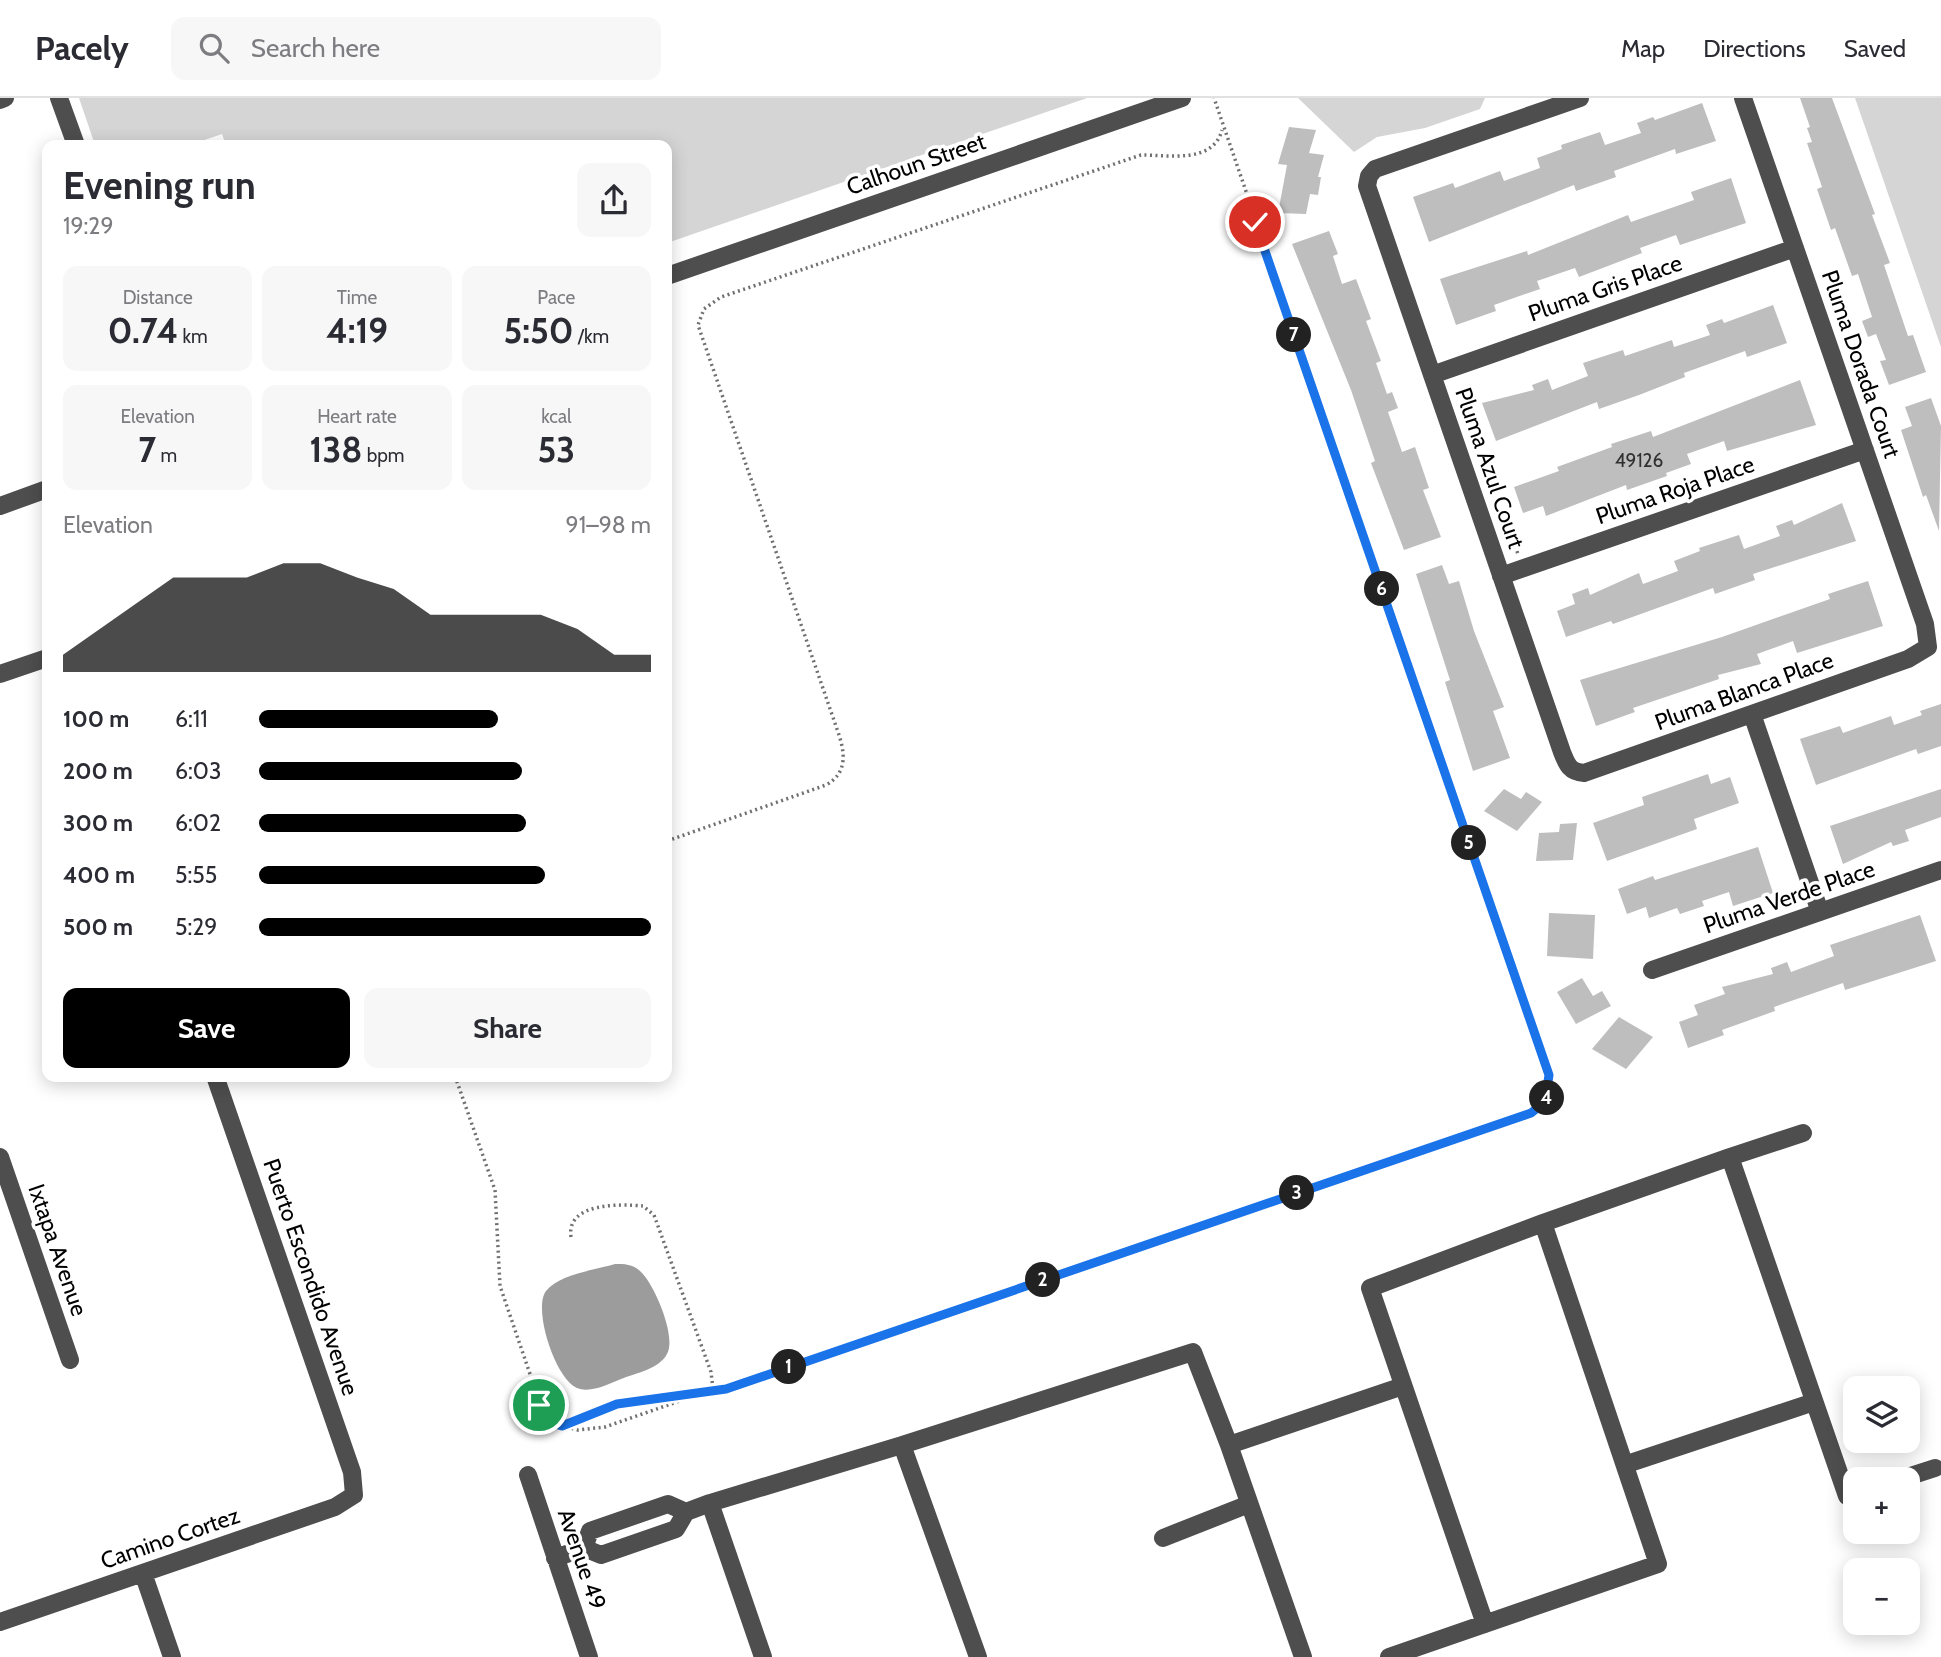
<!DOCTYPE html>
<html lang="en">
<head>
<meta charset="utf-8">
<style>
  body { margin:0; font-family:Cabin,sans-serif; background:#f7f7f7; color:#2b2b33; height:100vh; display:flex; flex-direction:column; font-size:26px; white-space:nowrap }
  * { box-sizing:border-box; margin:0 }
  p { font-size:23px; color:#7c7c81 }
  .icon { flex:none; width:38px; height:38px; fill:none; stroke:currentColor; stroke-width:2; stroke-linecap:round; stroke-linejoin:round }
  .map { position:relative; flex:1; overflow:hidden }
  .side { position:absolute; left:42px; top:42px; width:630px; height:942px; display:flex; flex-direction:column; background:#fff; border-radius:14px; box-shadow:0 4px 18px #0003 }
  .side>* { flex:none }
  .controls { position:absolute; left:1843px; top:1278px; display:grid; gap:14px }
  .controls a { display:grid; place-items:center; width:77px; height:77px; border-radius:14px; background:#fff; box-shadow:0 4px 18px #0003; font-size:35px }
  .pin { position:absolute; display:grid; place-items:center; width:60px; height:60px; color:#fff; margin:-30px; border:4px solid #fff; border-radius:50%; box-shadow:0 2px 7px #0007 }
  .km { position:absolute; width:35px; height:35px; margin:-18px; border-radius:50%; background:#222; color:#fff; font-size:19px; line-height:35px; text-align:center }
  .round { display:grid; place-items:center; flex:none; width:74px; height:74px; border-radius:14px; background:#f7f7f7 }
  .overview { display:flex; align-items:center; justify-content:space-between; height:119px; padding:0 21px }
  h1 { font-size:38px; font-weight:800; line-height:52px }
  .metrics { display:grid; grid-template-columns:repeat(3,1fr); gap:10px; height:119px; padding:7px 21px }
  .metrics div { display:grid; align-content:center; border-radius:14px; background:#f7f7f7; text-align:center }
  .metrics b { font-size:35px; font-weight:800 }
  .metrics small { font-size:19px; font-weight:400 }
  .metrics p { font-size:19px }
  .chart { height:196px; padding:14px 21px }
  .chart p { display:flex; justify-content:space-between }
  .chart svg { width:100%; height:126px; margin-top:7px; fill:#000; opacity:.7 }
  .button { display:flex; gap:14px; margin-top:auto; padding:14px 21px }
  .button a { flex:1; height:80px; border-radius:14px; background:#000; color:#fff; font-size:28px; font-weight:800; line-height:80px; text-align:center }
  .button a+a { background:#f7f7f7; color:#2b2b33 }
  ul { padding:0 21px; list-style:none; font-size:23px }
  li { display:grid; grid-template-columns:112px 84px 1fr; align-items:center; height:52px }
  li i { height:18px; border-radius:9px; background:#000 }
  header { display:flex; align-items:center; gap:42px; box-sizing:border-box; height:98px; padding:0 35px; background:#fff; border-bottom:2px solid #e1e1e2 }
  header strong { font-size:33px }
  nav { display:flex; gap:38px; margin-inline-start:auto; font-size:24px }
  .search { width:490px; height:63px; background:#f7f7f7; display:flex; align-items:center; gap:18px; box-sizing:border-box; padding:0 24px; border-radius:14px; color:#7c7c81; font-size:26px }
  .map>svg:first-child { display:block }
  .green { fill:#d5d5d5 }
  .water { fill:#9c9c9c }
  .building { fill:#bebebe }
  .lines { fill:none; stroke-linecap:round; stroke-linejoin:round }
  .path { stroke:#707070; stroke-width:3.5; stroke-dasharray:2 3.5; stroke-linecap:butt }
  .minor { stroke:#4e4e4e; stroke-width:18 }
  .route-casing { stroke:#fff; stroke-width:14 }
  .route { stroke:#1a73e8; stroke-width:9 }
  .labels { text-anchor:middle; dominant-baseline:central; stroke-width:7; stroke-linejoin:round; paint-order:stroke }
  .number-label { font-size:19px; fill:#303030 }
  .street-label { font-size:23px; fill:#000; stroke:#fff }
</style>
</head>
<body>
<header>
<strong>Pacely</strong>
<div class="search"><svg class="icon" aria-label="search" viewBox="0 0 24 24"><circle cx="10" cy="10" r="6"/><path d="M15 15l6 6"/></svg>Search here</div>
<nav><a>Map</a><a>Directions</a><a>Saved</a></nav>
</header>
<div class="map">
<svg width="1941" height="1559" viewBox="0 0 1941 1559">
  <rect width="100%" height="100%" fill="#fff"/>
  <path class="green" d="M79,0H1087L667,145V47H226L222,36L190,47H95Z
    M1298,0H1485L1480,11L1425,30L1377,39L1354,54Z
    M1855,0H1941V249Z"/>
  <path class="water" d="M615,1166C624,1166 633,1166 640,1173C654,1185 677,1239 667,1256C659,1271 636,1275 621,1281C608,1286 594,1294 580,1291C557,1287 532,1211 546,1193C560,1176 595,1172 615,1166Z"/>
  <path class="building" d="M1800,0H1832L1875,116L1872,117L1890,165L1884,167L1908,238L1913,237L1926,274L1889,287L1880,263L1886,262L1876,236L1868,239L1862,223L1872,219L1858,176L1852,178L1835,130L1831,132L1817,91L1822,89L1807,45L1812,44L1807,30L1810,29Z
    M1702,5L1716,43L1676,56L1675,51L1614,73L1616,79L1576,93L1574,87L1429,144L1413,99L1453,85L1455,90L1500,73L1504,83L1540,70L1537,60L1562,51L1561,47L1600,34L1605,47L1641,35L1637,25L1653,19L1655,22Z
    M1289,29L1316,32L1309,55L1324,57L1318,79H1321L1318,97L1310,96L1306,116L1278,115L1287,67L1278,66Z
    M1731,80L1746,125L1680,147L1676,137L1640,150L1642,155L1579,179L1575,170L1537,183L1540,191L1494,207L1496,213L1456,227L1440,181L1527,153L1528,157L1628,117L1631,124L1694,102L1691,94Z
    M1329,133L1338,156L1333,158L1342,186L1356,181L1371,221L1366,223L1381,263L1376,265L1387,296L1392,294L1398,310L1388,314L1402,354L1415,349L1429,390L1423,392L1441,439L1404,452L1371,365L1375,363L1351,292L1292,146Z
    M1773,207L1787,245L1747,259L1745,253L1684,275L1685,279L1639,297L1599,311L1597,304L1496,343L1482,305L1534,292L1532,287L1548,281L1552,292L1588,278L1583,265L1623,252L1625,258L1672,242L1674,249L1710,237L1706,227L1722,221L1724,225Z
    M1800,282L1816,327L1727,353L1724,343L1687,356L1691,366L1666,375L1667,378L1627,392L1626,387L1546,418L1543,408L1523,415L1514,389L1559,373L1557,369L1612,349L1611,346L1651,333L1653,339Z
    M1931,300L1941,328L1939,433L1926,397L1923,399L1901,332L1912,328L1905,309Z
    M1842,405L1856,443L1753,476L1755,482L1715,496L1713,490L1613,526L1611,523L1566,539L1557,513L1575,506L1572,496L1588,490L1590,497L1639,475L1643,486L1678,473L1674,463L1700,453L1699,450L1739,437L1744,451L1780,438L1776,428L1792,422L1794,427Z
    M1442,467L1449,486L1459,483L1474,533L1504,609L1493,613L1510,660L1473,673L1445,584L1450,582L1416,476Z
    M1868,483L1883,528L1797,555L1793,543L1757,556L1761,566L1718,577L1719,581L1633,610L1635,614L1596,628L1580,582L1722,539L1830,501L1828,496Z
    M1941,606V648L1918,656L1916,651L1816,687L1800,641L1840,628L1843,635L1891,618L1894,627L1922,617L1920,613Z
    M1708,676L1711,686L1730,679L1739,705L1694,721L1697,731L1607,763L1593,725L1644,707L1642,699Z
    M1504,691L1521,701L1526,694L1542,704L1517,733L1484,713Z
    M1941,691V719L1905,732L1909,743L1893,748L1891,744L1843,766L1830,728Z
    M1577,725L1573,762L1536,763L1539,735L1559,734L1560,726Z
    M1758,749L1773,795L1733,808L1729,794L1702,803L1704,808L1680,816L1677,810L1649,820L1646,809L1627,816L1618,791L1653,778L1655,782Z
    M1549,815L1595,817L1593,861L1547,858Z
    M1920,817L1936,863L1845,892L1843,885L1774,909L1775,913L1722,932L1724,937L1688,950L1679,924L1698,917L1694,907L1725,896L1722,889L1773,876L1771,870L1787,864L1791,874L1834,858L1830,847Z
    M1582,880L1593,898L1602,893L1611,908L1576,926L1557,894Z
    M1619,919L1653,939L1626,971L1592,951Z"/>
  <g class="lines">
    <path class="path" d="M1515,448L1518,456
      M667,743L826,687C848,675 845,654 838,634L698,227L704,211L721,199L1141,57C1169,57 1213,66 1222,32
      M455,978L495,1092L500,1188L544,1317L551,1325L578,1332L605,1329L714,1291H726L1531,1015L1545,1004L1549,977L1214,0
      M571,1139C566,1104 621,1106 643,1108L654,1117L711,1274L713,1291
      M564,1327L617,1306L698,1293"/>
    <path class="minor" d="M59,0L76,47
      M1580,0L1375,71L1369,78L1367,88L1562,654C1567,667 1570,674 1584,675L1908,561L1928,549L1925,526L1743,0
      M0,2L5,0
      M667,178L1182,0
      M1432,277L1795,150
      M0,408L47,391
      M1501,478L1865,352
      M0,576L47,560
      M1752,616L1820,814
      M1652,872L1941,772
      M0,1059L70,1262
      M1730,1059L1803,1035
      M1543,1125L1730,1059L1847,1398L1855,1396
      M902,1347L1193,1254L1229,1347
      M1627,1366L1814,1304
      M528,1377L589,1559
      M1901,1381L1935,1370
      M710,1405L902,1347L978,1559
      M1163,1440L1249,1406
      M584,1450L590,1433L668,1406L686,1414
      M555,1460L584,1450L601,1457L676,1431L686,1414L710,1405L763,1559
      M143,1475L172,1559
      M0,1524L335,1409L354,1397L352,1374L215,978
      M1303,1559L1229,1347L1403,1288
      M1389,1559L1658,1466L1543,1125L1370,1190L1485,1526"/>
  </g>
  <g class="lines">
    <g class="route-casing">
      <path id="route" d="M539,1307L551,1325L562,1328L617,1306L726,1291L1531,1015L1545,1004L1549,977L1255,124"/>
    </g>
    <use href="#route" class="route"/>
  </g>
  <g class="labels">
    <g class="number-label">
      <text x="1639" y="362">49126</text>
    </g>
    <g class="street-label">
      <text transform="translate(916 66) rotate(-19)">Calhoun Street</text>
      <text transform="translate(1605 190) rotate(-19)">Pluma Gris Place</text>
      <text transform="translate(1861 266) rotate(71)">Pluma Dorada Court</text>
      <text transform="translate(1490 370) rotate(71)">Pluma Azul Court</text>
      <text transform="translate(1675 392) rotate(-19)">Pluma Roja Place</text>
      <text transform="translate(1744 593) rotate(-20)">Pluma Blanca Place</text>
      <text transform="translate(1789 799) rotate(-19)">Pluma Verde Place</text>
      <text transform="translate(58 1152) rotate(71)">Ixtapa Avenue</text>
      <text transform="translate(311 1179) rotate(71)">Puerto Escondido Avenue</text>
      <text transform="translate(170 1440) rotate(-19)">Camino Cortez</text>
      <text transform="translate(582 1461) rotate(71)">Avenue 49</text>
    </g>
  </g>
</svg>
<div class="controls">
<a><svg class="icon" aria-label="layers" viewBox="0 0 24 24"><path d="M12 4l9 5-9 5-9-5zM3 14l9 5 9-5"/></svg></a>
<a>+</a>
<a>−</a>
</div>
<div class="pin" style="left:539px;top:1307px;background:#1e9e55"><svg class="icon" aria-label="arrive" viewBox="0 0 24 24"><path d="M6 21V4h12l-3 4 3 4H6"/></svg></div>
<div class="pin" style="left:1255px;top:124px;background:#d93025"><svg class="icon" aria-label="check" viewBox="0 0 24 24"><path d="M5 12l5 5 9-10"/></svg></div>
<b class="km" style="left:789px;top:1269px">1</b>
<b class="km" style="left:1043px;top:1182px">2</b>
<b class="km" style="left:1297px;top:1095px">3</b>
<b class="km" style="left:1547px;top:1000px">4</b>
<b class="km" style="left:1469px;top:745px">5</b>
<b class="km" style="left:1382px;top:491px">6</b>
<b class="km" style="left:1294px;top:237px">7</b>
<section class="side">
<div class="overview"><div><h1>Evening run</h1><p>19:29</p></div><a class="round"><svg class="icon" aria-label="share" viewBox="0 0 24 24"><path d="M12 15V3M7 8l5-5 5 5M5 13v7h14v-7"/></svg></a></div>
<div class="metrics">
<div><p>Distance</p><b>0.74<small> km</small></b></div>
<div><p>Time</p><b>4:19</b></div>
<div><p>Pace</p><b>5:50<small> /km</small></b></div>
</div>
<div class="metrics">
<div><p>Elevation</p><b>7<small> m</small></b></div>
<div><p>Heart rate</p><b>138<small> bpm</small></b></div>
<div><p>kcal</p><b>53</b></div>
</div>
<div class="chart"><p><span>Elevation</span>91–98 m</p>
<svg viewBox="0 0 160 44" preserveAspectRatio="none"><path d="M0 44V38L10 29L20 20L30 11L40 11L50 11L60 6L70 6L80 11L90 15L100 24L110 24L120 24L130 24L140 29L150 38L160 38V44z"/></svg>
</div>
<ul>
<li><b>100 m</b>6:11<i style="width:61%"></i></li>
<li><b>200 m</b>6:03<i style="width:67%"></i></li>
<li><b>300 m</b>6:02<i style="width:68%"></i></li>
<li><b>400 m</b>5:55<i style="width:73%"></i></li>
<li><b>500 m</b>5:29<i style="width:100%"></i></li>
</ul>
<div class="button"><a>Save</a><a>Share</a></div>
</section>
</div>
</body>
</html>
